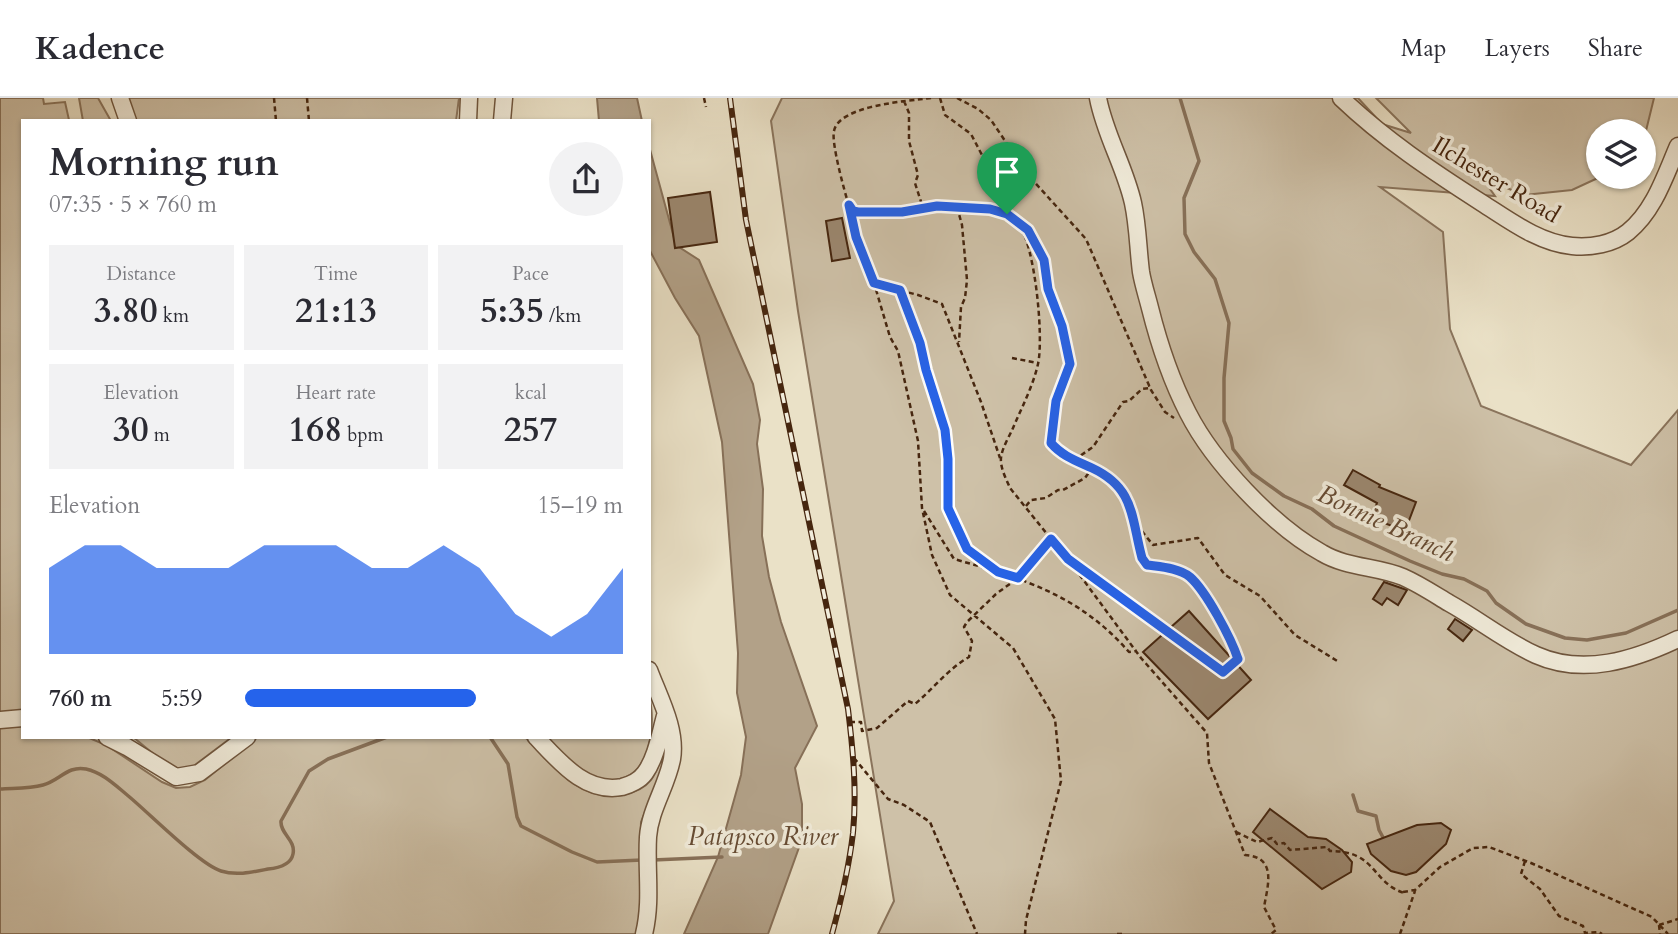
<!DOCTYPE html>
<html lang="en">
<head>
<meta charset="utf-8">
<style>
  body { margin:0; font-family:Cardo,serif; background:#f2f2f3; color:#2b2b33; height:100vh; display:flex; flex-direction:column; font-size:26px; white-space:nowrap }
  * { box-sizing:border-box; margin:0 }
  p { font-size:23px; color:#7c7c81 }
  .icon { flex:none; width:38px; height:38px; fill:none; stroke:currentColor; stroke-width:2; stroke-linecap:round; stroke-linejoin:round }
  .map { position:relative; flex:1; overflow:hidden }
  .panel { position:absolute; left:21px; top:21px; width:630px; height:620px; display:flex; flex-direction:column; background:#fff; border-radius:0px; box-shadow:0 2px 5px #0004 }
  .panel>* { flex:none }
  .buttons { position:absolute; left:1586px; top:21px; display:grid; gap:14px }
  .buttons a { display:grid; place-items:center; width:70px; height:70px; border-radius:50%; background:#fff; box-shadow:0 2px 5px #0004; font-size:35px }
  .pin { position:absolute; display:grid; place-items:center; width:60px; height:60px; color:#fff; margin:-72px -30px; border-radius:50% 50% 50% 0; rotate:-45deg; box-shadow:0 0 7px #0007 }
  .pin .icon { rotate:45deg }
  .round { display:grid; place-items:center; flex:none; width:74px; height:74px; border-radius:37px; background:#f2f2f3 }
  .summary { display:flex; align-items:center; justify-content:space-between; height:119px; padding:0 28px }
  h1 { font-size:38px; font-weight:600; line-height:52px }
  .metrics { display:grid; grid-template-columns:repeat(3,1fr); gap:10px; height:119px; padding:7px 28px }
  .metrics div { display:grid; align-content:center; border-radius:0px; background:#f2f2f3; text-align:center }
  .metrics b { font-size:35px; font-weight:600 }
  .metrics small { font-size:19px; font-weight:400 }
  .metrics p { font-size:19px }
  .chart { height:196px; padding:14px 28px }
  .chart p { display:flex; justify-content:space-between }
  .chart svg { width:100%; height:126px; margin-top:7px; fill:#2563eb; opacity:.7 }
  ul { padding:0 28px; list-style:none; font-size:23px }
  li { display:grid; grid-template-columns:112px 84px 1fr; align-items:center; height:52px }
  li i { height:18px; border-radius:9px; background:#2563eb }
  header { display:flex; align-items:center; gap:42px; box-sizing:border-box; height:98px; padding:0 35px; background:#fff; border-bottom:2px solid #e1e1e2 }
  header strong { font-size:33px }
  nav { display:flex; gap:38px; margin-inline-start:auto; font-size:24px }
  .map>svg:first-child { display:block }
  .green { fill:#cec1a8; stroke:#8a745c; stroke-width:2 }
  .water { fill:#b2a188; stroke:#877058; stroke-width:2 }
  .lines { fill:none; stroke-linecap:round; stroke-linejoin:round }
  .stream { stroke:#877058; stroke-width:3.5 }
  .building { fill:#9b876f; stroke:#46260f; stroke-width:2 }
  .minor-casing { stroke:#6f553d; stroke-width:19 }
  .path { stroke:#46260f; stroke-width:2.5; stroke-dasharray:5 3.5; stroke-linecap:butt }
  .minor { stroke:#f1ecdb; stroke-width:16 }
  .rail-casing { stroke:#46260f; stroke-width:6 }
  .rail { stroke:#f1ecdb; stroke-width:3.5; stroke-dasharray:10; stroke-linecap:butt }
  .route-casing { stroke:#fff; stroke-width:14 }
  .route { stroke:#2563eb; stroke-width:9 }
  .labels { text-anchor:middle; dominant-baseline:central; stroke-width:7; stroke-linejoin:round; paint-order:stroke }
  .street-label { font-size:24px; fill:#46260f; stroke:#f1ecdb }
  .water-label { font-size:26px; font-style:italic; fill:#664b33; stroke:#f1ecdb }
</style>
</head>
<body>
<header>
<strong>Kadence</strong>
<nav><a>Map</a><a>Layers</a><a>Share</a></nav>
</header>
<div class="map">
<svg width="1678" height="836" viewBox="0 0 1678 836">
  <rect width="100%" height="100%" fill="#eae1c7"/>
  <filter id="stains"><feTurbulence type="fractalNoise" baseFrequency=".00286" numOctaves="4"/><feColorMatrix values="0 0 0 0 .2 0 0 0 0 .09 0 0 0 0 .02 0 0 0 .5 -.17"/></filter>
  <radialGradient id="worn" r=".72"><stop offset=".6" stop-color="#630" stop-opacity="0"/><stop offset="1" stop-color="#630" stop-opacity=".3"/></radialGradient>
  <path class="green" d="M0,0H43L44,6L65,4L69,22L23,23V639H87L106,647L162,684L176,690L190,689L205,682L258,639H525C552,666 579,705 623,697C633,695 644,691 651,682C658,673 661,658 665,647L667,660L641,724L640,752L643,796L638,836H0Z
    M79,0H98L111,23H83Z
    M123,0H459L456,23H133Z
    M782,0H1358L1382,26L1411,35L1376,0H1654L1643,45V33H1598V79H1600L1572,92L1524,97L1482,80L1495,98L1380,89L1443,134L1450,231L1481,308L1631,367L1678,312V836H878L894,803L798,213L771,23Z
    M649,597C656,625 652,678 615,682C607,683 596,682 589,678C570,669 554,651 537,639H649Z
    M133,639H232L191,670L173,672Z"/>
  <path class="water" d="M597,0H637L642,23H599Z
    M649,48L676,147L699,162L753,286L760,322L757,346L763,391L762,438L769,479L781,524L817,628L795,670L802,706V741L768,836H684L718,759L741,677L746,639L737,595L738,555L722,344L699,238L675,200L649,151Z"/>
  <g class="lines">
    <path class="stream" d="M1180,0L1199,63L1184,100L1185,136L1194,154L1215,181L1229,225L1224,280V323L1231,340L1233,351L1252,375L1284,398L1312,411L1334,428L1410,463L1442,476L1464,481L1487,493L1496,505L1526,526L1565,540L1587,542L1626,535L1678,512
      M490,639L508,666L517,719L521,728L572,754L597,764L642,762
      M0,691C14,690 29,691 43,687C59,683 68,667 86,671C101,674 114,686 126,696C147,713 199,766 221,773C236,778 253,774 268,771C278,770 291,767 293,756C296,742 280,736 281,723L309,673L328,661L387,639
      M1353,697L1358,713L1376,718L1379,732L1385,743
      M653,762L722,759"/>
  </g>
  <path class="building" d="M710,94L717,144L675,150L668,100Z
    M842,120L850,160L832,163L826,123Z
    M1353,372L1380,387L1379,389L1416,404L1405,433L1371,420L1377,405L1344,387Z
    M1384,484L1407,492L1398,507L1387,500L1382,507L1373,501Z
    M1189,513L1251,582L1208,621L1143,554Z
    M1455,521L1472,532L1463,543L1448,531Z
    M1270,711L1308,739L1326,741L1342,752L1352,764L1351,774L1322,791L1253,734Z
    M1441,725L1451,732L1446,746L1416,774L1406,777L1391,773L1371,756L1367,746L1417,727Z"/>
  <g class="lines">
    <g class="minor-casing">
      <path id="minor" d="M120,0L128,23
        M1098,0C1105,37 1125,69 1133,105C1138,128 1138,151 1141,174C1143,186 1147,198 1150,210C1159,246 1171,282 1188,315C1213,364 1273,428 1322,455C1347,470 1377,468 1403,479C1419,486 1434,496 1449,505C1478,521 1505,543 1536,557C1583,578 1634,562 1678,541
        M1341,0C1384,41 1432,73 1482,105C1509,122 1539,145 1572,148C1591,150 1613,146 1628,134C1654,113 1665,78 1678,48
        M468,23L469,0
        M502,23L504,0
        M0,622L23,620
        M107,639L127,649L176,679L199,675L247,639
        M536,639C559,663 585,696 622,689C630,687 640,682 645,675C656,660 660,636 665,618
        M644,836C652,803 646,772 648,739C650,711 667,688 672,661C677,631 659,599 649,572"/>
    </g>
    <path class="path" d="M274,0L276,23
      M307,0L309,23
      M704,0L706,9
      M931,0C909,3 839,7 834,33C831,45 845,95 849,108L853,113C882,119 909,109 937,108C953,107 975,108 990,111C1000,112 1011,118 1018,125C1035,146 1044,239 1038,266C1033,288 1022,309 1013,330C1009,339 1002,350 1001,360C1000,369 1006,381 1010,390L1076,472L1141,560L1207,635L1209,665L1245,757C1277,759 1268,787 1264,809L1276,832L1271,836
      M940,0L945,17L971,36L983,59L1006,115
      M957,0L978,11L991,22L1028,77L1086,141L1151,292L1165,314L1174,320
      M904,3L909,15V43L918,77L915,85L923,110
      M957,109L962,127L967,182L965,200L961,209L959,244
      M849,111L856,139L874,185L890,239L898,253L918,343L922,410L932,457L950,497L1013,550L1055,621L1061,683L1026,822L1025,836
      M1021,128L1028,132L1044,162L1048,191L1062,228L1070,266L1056,303L1050,345L1058,354L1118,386L1129,404L1133,422L1153,447L1198,440L1225,477L1260,498L1295,537L1339,564
      M876,186L918,197L942,206L981,304L1000,360
      M900,192L920,245L926,272L945,332L948,361V410L967,451L998,474
      M1012,260L1038,265
      M1074,362L1093,349L1123,304L1129,303L1142,291L1150,290L1149,288
      M1026,408L1031,402L1046,400L1058,392H1063L1085,380L1092,370
      M924,413L954,461C1024,481 1079,497 1129,554L1137,553
      M1071,463L1223,574L1238,561C1231,541 1205,493 1190,479C1179,470 1161,469 1147,467L1142,460L1133,426
      M850,624H861L862,633L877,630L908,603L915,606C933,591 948,571 969,559L972,543L964,529L967,524L996,496L1018,480L1051,441
      M854,660L888,701L904,707L930,724L977,836
      M1236,734L1257,744L1272,740L1277,746L1284,745L1290,752L1327,749L1330,753C1377,753 1371,784 1404,795
      M1525,763L1521,776L1540,791L1559,818L1583,828L1585,835L1599,834L1602,836
      M1403,794L1415,792L1440,769L1473,750L1489,749L1531,765L1652,819L1668,836
      M1659,827L1678,821
      M1659,827L1660,836
      M1117,836H1122
      M1400,836L1415,793"/>
    <use href="#minor" class="minor"/>
    <g class="rail-casing">
      <path id="rail" d="M730,0L746,122L848,611C853,652 857,693 853,735C849,769 841,803 832,836"/>
    </g>
    <use href="#rail" class="rail"/>
  </g>
  <g class="lines">
    <g class="route-casing">
      <path id="route" d="M849,107L853,113L858,114H902L937,108L990,111L1007,116L1028,132L1044,162L1048,191L1062,228L1070,266L1056,303L1051,345C1062,358 1077,363 1092,370C1135,390 1131,419 1142,460L1147,467C1161,469 1179,470 1190,479C1206,493 1231,540 1238,561L1223,574L1068,461L1051,441L1018,480L998,474L967,451L948,410V361L945,332L926,272L920,245L900,192L874,185L856,139Z"/>
    </g>
    <use href="#route" class="route"/>
  </g>
  <g class="labels">
    <g class="street-label">
      <text transform="translate(1496 82) rotate(31)">Ilchester Road</text>
    </g>
    <g class="water-label">
      <text transform="translate(1386 425) rotate(25)">Bonnie Branch</text>
      <text x="763" y="738">Patapsco River</text>
    </g>
  </g>
  <rect width="100%" height="100%" filter="url(#stains)"/>
  <rect width="100%" height="100%" fill="url(#worn)"/>
</svg>
<div class="buttons">
<a><svg class="icon" aria-label="layers" viewBox="0 0 24 24"><path d="M12 4l9 5-9 5-9-5zM3 14l9 5 9-5"/></svg></a>
</div>
<div class="pin" style="left:1007px;top:116px;background:#1e9e55"><svg class="icon" aria-label="arrive" viewBox="0 0 24 24"><path d="M6 21V4h12l-3 4 3 4H6"/></svg></div>
<section class="panel">
<div class="summary"><div><h1>Morning run</h1><p>07:35 · 5 × 760 m</p></div><a class="round"><svg class="icon" aria-label="share" viewBox="0 0 24 24"><path d="M12 15V3M7 8l5-5 5 5M5 13v7h14v-7"/></svg></a></div>
<div class="metrics">
<div><p>Distance</p><b>3.80<small> km</small></b></div>
<div><p>Time</p><b>21:13</b></div>
<div><p>Pace</p><b>5:35<small> /km</small></b></div>
</div>
<div class="metrics">
<div><p>Elevation</p><b>30<small> m</small></b></div>
<div><p>Heart rate</p><b>168<small> bpm</small></b></div>
<div><p>kcal</p><b>257</b></div>
</div>
<div class="chart"><p><span>Elevation</span>15–19 m</p>
<svg viewBox="0 0 160 44" preserveAspectRatio="none"><path d="M0 44V14L10 6L20 6L30 14L40 14L50 14L60 6L70 6L80 6L90 14L100 14L110 6L120 14L130 30L140 38L150 30L160 14V44z"/></svg>
</div>
<ul>
<li><b>760 m</b>5:59<i style="width:61%"></i></li>
</ul>
</section>
</div>
</body>
</html>
